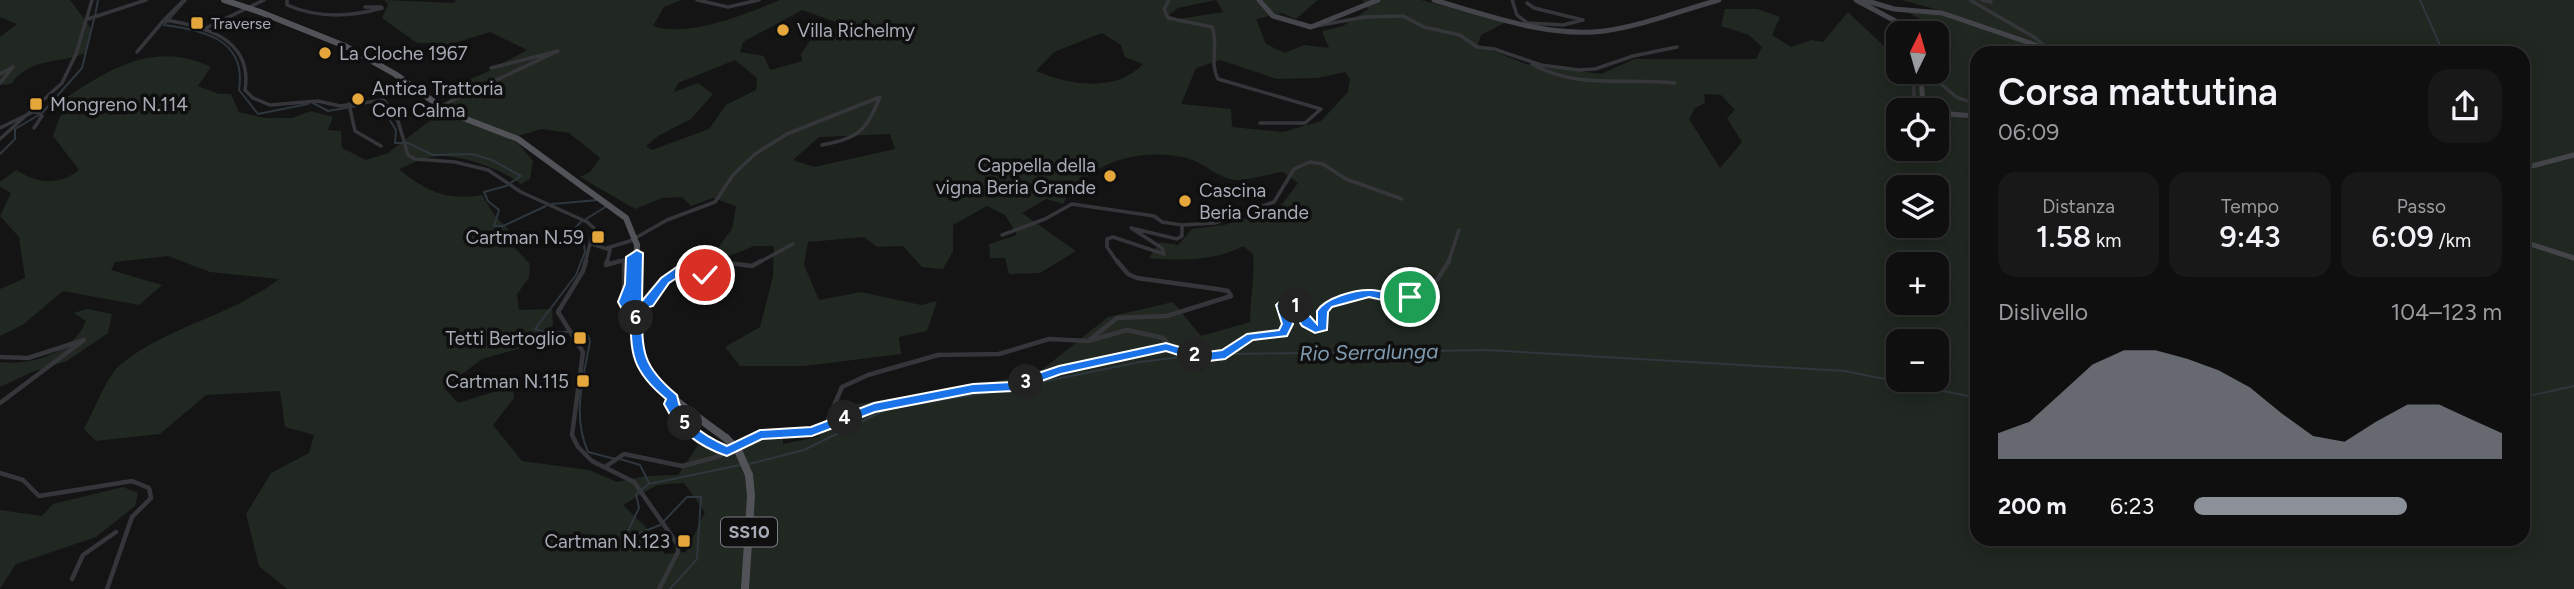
<!DOCTYPE html>
<html lang="it">
<head>
<meta charset="utf-8">
<style>
  body { margin:0; font-family:Figtree,sans-serif; background:#181819; color:#f1f3f6; height:100vh; display:flex; flex-direction:column; font-size:26px; white-space:nowrap }
  * { box-sizing:border-box; margin:0 }
  p { font-size:23px; color:#9b9c9f }
  .icon { flex:none; width:38px; height:38px; fill:none; stroke:currentColor; stroke-width:2; stroke-linecap:round; stroke-linejoin:round }
  .map { position:relative; flex:1; overflow:hidden }
  .sheet { position:absolute; left:1970px; top:46px; width:560px; height:500px; display:flex; flex-direction:column; background:#0f0f10; border-radius:21px; box-shadow:0 4px 18px #0003,0 0 0 2px #2f2f30 }
  .sheet>* { flex:none }
  .needle { width:46px; rotate:5deg }
  .fabs { position:absolute; left:1886px; top:21px; display:grid; gap:14px }
  .fabs a { display:grid; place-items:center; width:63px; height:63px; border-radius:14px; background:#0f0f10; box-shadow:0 4px 18px #0003,0 0 0 2px #2f2f30; font-size:35px }
  .pin { position:absolute; display:grid; place-items:center; width:60px; height:60px; color:#fff; margin:-30px; border:4px solid #fff; border-radius:50%; box-shadow:0 2px 7px #0007 }
  .km { position:absolute; width:35px; height:35px; margin:-18px; border-radius:50%; background:#222; color:#fff; font-size:19px; line-height:35px; text-align:center }
  .round { display:grid; place-items:center; flex:none; width:74px; height:74px; border-radius:21px; background:#181819 }
  .overview { display:flex; align-items:center; justify-content:space-between; height:119px; padding:0 28px }
  h1 { font-size:38px; font-weight:600; line-height:52px }
  .figures { display:grid; grid-template-columns:repeat(3,1fr); gap:10px; height:119px; padding:7px 28px }
  .figures div { display:grid; align-content:center; border-radius:18px; background:#181819; text-align:center }
  .figures b { font-size:30px; font-weight:600 }
  .figures small { font-size:19px; font-weight:400 }
  .figures p { font-size:19px }
  .chart { height:196px; padding:14px 28px }
  .chart p { display:flex; justify-content:space-between }
  .chart svg { width:100%; height:126px; margin-top:7px; fill:#8c9099; opacity:.7 }
  ul { padding:0 28px; list-style:none; font-size:23px }
  li { display:grid; grid-template-columns:112px 84px 1fr; align-items:center; height:52px }
  li i { height:18px; border-radius:9px; background:#8c9099 }
  .map>svg:first-child { display:block }
  .green { fill:#202821; fill-rule:evenodd }
  .lines { fill:none; stroke-linecap:round; stroke-linejoin:round }
  .stream { stroke:#2e373d; stroke-width:2 }
  .street-far1 { stroke:#35363a; stroke-width:3.5 }
  .street { stroke:#35363a; stroke-width:4.5 }
  .secondary { stroke:#43454a; stroke-width:5 }
  .primary-far1 { stroke:#515359; stroke-width:6 }
  .primary { stroke:#515359; stroke-width:8 }
  .street-bridge { stroke:#35363a; stroke-width:4.5 }
  .primary-bridge-far1 { stroke:#515359; stroke-width:6 }
  .primary-bridge { stroke:#515359; stroke-width:8 }
  .route { fill:#1a73e8; stroke:#fff; stroke-width:2 }
  .poi-dot { fill:#e5a63c; stroke:#0f0f10; stroke-width:2.5 }
  .labels { text-anchor:middle; dominant-baseline:central; stroke-width:7; stroke-linejoin:round; paint-order:stroke }
  .far-poi-label { font-size:16px; fill:#a6abb5; stroke:#0f0f10; text-anchor:start }
  .shield { fill:#0f0f10; stroke:#797c84; stroke-width:2 }
  .shield-label { font-size:18px; font-weight:bold; fill:#a6abb5 }
  .poi-label { font-size:19px; fill:#a6abb5; stroke:#0f0f10; text-anchor:start }
  .water-label { font-size:21px; font-style:italic; fill:#7f9aae; stroke:#0f0f10 }
</style>
</head>
<body>
<div class="map">
<svg width="2574" height="589" viewBox="0 0 2574 589">
  <rect width="100%" height="100%" fill="#141415"/>
  <path class="green" d="M0,0H70L91,28L86,53C58,64 31,57 11,84L0,85V37L17,24L0,17Z
    M384,0L454,3L456,0H681L664,7L653,26C689,38 746,14 780,0H1318L1296,19L1282,13L1256,19L1266,44L1285,53L1304,45L1329,48L1322,31L1343,26L1368,9L1363,0H1421L1506,22L1481,35L1478,45L1526,64L1601,74L1635,59H1756L1762,47L1749,35L1721,26L1725,9H1757L1780,17L1772,35L1791,47L1812,40L1823,42L1848,12L1886,48L1899,47V72H1937V41H1947L1949,34L1907,12L1949,13L1902,0H2574V589H287L259,566L246,514L271,473L309,453L314,435L285,427L280,391L206,395L160,434L96,441L84,429C93,413 106,378 118,367C162,328 230,317 279,279L210,272L168,256L115,262L111,270L162,285L139,305L63,291L24,324L0,336V289L25,278L19,237L0,216L11,193L0,187V182L16,170C38,184 58,186 79,170L53,136L61,114L57,104C106,71 152,39 211,67L198,86L219,94H231L239,112L265,118H292L311,111L333,117L328,130L341,131L342,148L366,160L388,153L441,112L517,142L533,161L530,179L521,184C501,169 456,152 431,157C420,159 409,165 399,169C425,191 447,201 482,195L495,216L510,231L512,245L530,264L529,278L517,294L519,310L552,309L553,325L528,346L482,359L444,388L458,403L513,386L514,398L493,425L522,461L589,470L617,482L646,476L678,475L698,445L783,438V444L818,437L852,405L1007,379L1043,369L1108,317L1173,302L1201,336L1250,322C1250,299 1255,278 1253,254L1243,246C1216,261 1179,261 1149,258L1160,242L1178,245L1192,229L1224,225L1279,208L1298,183L1283,172C1268,174 1250,180 1235,180C1220,179 1205,164 1190,159C1146,146 1085,161 1063,204L1046,199L1022,213L1076,251L1040,273L1009,274L1005,258H990L989,244L1017,235L1005,215L987,206L953,225V251L943,269L922,267L903,246L877,247L864,237L808,242L804,265L819,300L861,292L921,305L937,301L927,331L899,337L901,354L805,366H740L725,347L760,327L773,276L774,246H754L715,262L717,249L732,229L736,206L713,198L691,206L682,197L662,198L635,209L580,177L590,172L600,158L569,133L542,129L518,136L451,110L449,88L485,73L527,50L490,32L451,44L417,43L382,18L388,4ZM1216,0L1223,12L1178,19L1169,15L1178,8ZM802,10L844,25L813,36L801,54L802,61L770,70L764,56L740,52L743,42ZM1102,33L1121,45L1125,57L1143,64C1116,93 1069,85 1036,71L1054,52ZM1978,52H2524V539H1978ZM735,60L757,78L756,90L726,105L709,129L652,150L646,146L658,136L691,119L713,94L698,83L674,92L678,83ZM1220,60L1277,79L1317,78L1345,72L1350,79L1348,92L1321,121L1283,132L1232,127L1231,109L1181,104L1196,68ZM1704,94L1721,95L1735,110L1727,118L1742,142L1720,168L1689,119L1695,108L1705,103ZM1899,110H1937V149H1899ZM890,134L895,149L814,167L793,160L819,137ZM1899,187H1937V226H1899ZM1899,264H1937V303H1899ZM1899,341H1937V380H1899ZM684,483L705,512L686,552L664,554L658,539L623,505L657,485Z
    M87,309L112,314L108,333L67,361L32,372L0,387V362C31,366 73,353 86,321L74,313Z
    M123,487L138,493L135,506L96,537L16,564L0,589V510L42,516L53,504Z"/>
  <g class="lines">
    <path class="stream" d="M186,0L164,25C203,30 247,39 239,90L258,114L308,104
      M2420,0L2443,52
      M95,16L98,0
      M313,103L328,111L357,106
      M379,103L396,130L395,143H408L433,155L472,154L492,160L521,176L506,186L484,192L488,201L499,210L494,226H503L546,206
      M42,113L82,68L94,19
      M0,154L15,139V129L37,116
      M552,204L598,200
      M586,219L607,206
      M581,222L573,230L583,239L585,252L576,275L535,329C552,337 570,327 588,335L590,342C583,379 572,416 588,452L615,459
      M1230,354L1487,350L1845,371L1978,398
      M1022,386L1140,362L1189,356
      M2524,397L2574,386
      M620,459L640,465L649,483
      M749,464L804,450L887,409L1003,390
      M664,521L687,497H701L697,559L670,589
      M660,525L635,535L627,533L639,508L636,494L649,484L740,465"/>
    <path class="street-far1" d="M184,0L164,20C205,26 253,39 245,90L253,98L270,105L318,101L340,106L384,100L398,121L408,155L415,159L455,162L488,170L521,192L587,222L594,228L585,263
      M287,0V5C317,18 351,17 382,8
      M697,0L728,7L759,0
      M1169,0L1164,9L1168,18L1212,27C1219,45 1209,62 1218,79L1321,109L1305,123H1260
      M1512,0L1517,15L1530,25
      M1970,0L2034,37L2050,50
      M1982,0L1991,2
      M1527,3L1534,8L1583,20L1563,25L1529,23
      M365,7H381
      M88,19L146,0
      M1316,26L1365,17L1403,16L1424,27L1460,35L1477,47L1494,49L1541,65L1579,70L1595,69L1633,56L1677,47
      M206,28L264,0
      M137,52L164,20
      M1532,64C1578,90 1625,77 1675,83
      M1926,72L1958,98L1978,104
      M0,74L13,67L0,83
      M349,104L355,131L381,146
      M441,106L558,51L491,68
      M1900,110L1904,102L1914,96L1913,72
      M0,128L35,111L42,116L34,128
      M0,139L62,83L76,54L92,0
      M1182,225L1215,223L1274,202L1294,169L1310,162L1323,164L1346,179L1402,199
      M1002,235L1045,219L1072,204L1154,216L1162,222L1182,225V236L1177,239L1131,228L1162,248L1164,254L1113,237L1107,239V247L1118,263
      M592,244L610,250L607,263
      M607,248L630,241L667,220L715,202L733,175L755,154L787,134L880,97C865,132 860,137 822,145
      M614,263L624,260V263
      M631,263V257L637,254
      M690,263L711,257L706,263
      M758,263L793,244
      M1448,263L1459,230"/>
    <path class="street" d="M586,261L583,271L558,312L583,352L572,435L578,447L592,461L634,482L678,545V552L659,589
      M607,261L606,265L620,261
      M624,261V302L626,308H630
      M708,261L701,269L707,276L717,273L728,263L752,266L761,261
      M1117,261L1128,274L1137,278L1217,289L1228,291L1231,296L1167,316L1117,318L1088,341L1127,330L1163,338L1167,342L1166,347
      M625,297L630,284L631,261
      M643,305L672,275L693,261
      M0,357L28,358L84,340L0,403
      M672,399C674,426 704,442 727,451
      M825,427L842,387L868,375L938,355L999,354L1049,339L1088,341
      M605,467L624,454L682,466L717,457L760,435L812,431L874,408L973,389L1013,387L1059,370L1166,347L1206,358L1225,354L1251,336L1283,333L1288,324L1282,305L1289,297L1309,325L1321,328L1324,307L1369,293L1405,299L1437,280L1449,261
      M0,473L23,480L39,496L132,481L149,488L151,498L132,517L107,589
      M72,579L83,555L116,532"/>
    <path class="secondary" d="M1259,0L1273,16L1311,27L1378,0
      M1434,0C1486,15 1549,38 1604,31C1642,26 1682,10 1719,0
      M1856,0L1899,23L1909,33
      M1864,0L1894,9L1942,13L2056,52
      M1921,72C1923,81 1920,92 1924,101C1932,117 1963,114 1978,116
      M2524,168L2574,155
      M2524,242L2574,258"/>
    <path class="primary-far1" d="M260,12L345,46L395,74L448,112L518,139L586,189
      M636,263L637,245"/>
    <path class="primary" d="M637,261C630,374 638,374 726,438
      M745,589L751,496L749,475"/>
    <path class="street-bridge" d="M630,308L643,305"/>
    <path class="primary-bridge-far1" d="M224,0L260,12
      M586,189L626,218L637,245"/>
    <path class="primary-bridge" d="M726,438L738,450L749,475"/>
  </g>
  <path class="route" d="M637,250L643,253L642,301L661,278L694,255L711,253L716,257L707,270L709,278H701L696,269L701,262L669,283L653,306L642,309C642,352 642,366 677,395C681,420 702,435 727,446L760,430L811,427L874,403L973,384L1012,382L1059,366L1166,343L1200,353L1222,350L1247,334L1279,330L1282,324L1276,305L1289,293L1317,324V311C1325,298 1355,289 1372,290C1385,291 1396,297 1410,293L1416,297L1400,304L1369,297L1332,307L1328,312L1327,330L1315,333L1302,326L1289,304L1293,324L1287,336L1253,340L1225,359L1200,362L1166,351L1061,374L1013,391L973,393L875,412L812,436L762,439L727,456C700,447 677,430 664,404L666,399C632,371 630,354 631,312L623,311L618,302L625,284L626,257Z"/>
  <g class="poi-dot">
    <rect x="190" y="16" width="14" height="14" rx="3.5"/>
    <circle cx="783" cy="30" r="7"/>
    <circle cx="325" cy="53" r="7"/>
    <circle cx="358" cy="99" r="7"/>
    <rect x="29" y="97" width="14" height="14" rx="3.5"/>
    <circle cx="1110" cy="176" r="7"/>
    <circle cx="1185" cy="201" r="7"/>
    <rect x="591" y="230" width="14" height="14" rx="3.5"/>
    <rect x="573" y="331" width="14" height="14" rx="3.5"/>
    <rect x="576" y="374" width="14" height="14" rx="3.5"/>
    <rect x="677" y="534" width="14" height="14" rx="3.5"/>
  </g>
  <g class="labels">
    <g class="far-poi-label">
      <text x="211" y="23">Traverse</text>
    </g>
    <rect class="shield" x="721" y="517.5" width="56" height="29" rx="5"/>
    <g class="shield-label">
      <text x="749" y="532">SS10</text>
    </g>
    <g class="poi-label">
      <text x="797" y="30">Villa Richelmy</text>
      <text x="339" y="53">La Cloche 1967</text>
      <text x="372" y="88">Antica Trattoria<tspan x="372" dy="22">Con Calma</tspan></text>
      <text x="50" y="104">Mongreno N.114</text>
      <text x="1096" y="165" text-anchor="end">Cappella della<tspan x="1096" dy="22">vigna Beria Grande</tspan></text>
      <text x="1199" y="190">Cascina<tspan x="1199" dy="22">Beria Grande</tspan></text>
      <text x="584" y="237" text-anchor="end">Cartman N.59</text>
      <text x="566" y="338" text-anchor="end">Tetti Bertoglio</text>
      <text x="569" y="381" text-anchor="end">Cartman N.115</text>
      <text x="670" y="541" text-anchor="end">Cartman N.123</text>
    </g>
    <g class="water-label">
      <text transform="translate(1369 352) rotate(-1)">Rio Serralunga</text>
    </g>
  </g>
</svg>
<div class="fabs">
<a><svg class="needle" viewBox="-14 -14 28 28"><path d="M0-13l5 13h-10z" fill="#e53935"/><path d="M0 13l5-13h-10z" fill="#9b9c9f"/></svg></a>
<a><svg class="icon" aria-label="locate" viewBox="0 0 24 24"><circle cx="12" cy="12" r="6"/><path d="M12 2v4M12 18v4M2 12h4M18 12h4"/></svg></a>
<a><svg class="icon" aria-label="layers" viewBox="0 0 24 24"><path d="M12 4l9 5-9 5-9-5zM3 14l9 5 9-5"/></svg></a>
<a>+</a>
<a>−</a>
</div>
<div class="pin" style="left:1410px;top:297px;background:#1e9e55"><svg class="icon" aria-label="arrive" viewBox="0 0 24 24"><path d="M6 21V4h12l-3 4 3 4H6"/></svg></div>
<div class="pin" style="left:705px;top:275px;background:#d93025"><svg class="icon" aria-label="check" viewBox="0 0 24 24"><path d="M5 12l5 5 9-10"/></svg></div>
<b class="km" style="left:1296px;top:306px">1</b>
<b class="km" style="left:1195px;top:355px">2</b>
<b class="km" style="left:1026px;top:382px">3</b>
<b class="km" style="left:845px;top:418px">4</b>
<b class="km" style="left:685px;top:423px">5</b>
<b class="km" style="left:636px;top:318px">6</b>
<section class="sheet">
<div class="overview"><div><h1>Corsa mattutina</h1><p>06:09</p></div><a class="round"><svg class="icon" aria-label="share" viewBox="0 0 24 24"><path d="M12 15V3M7 8l5-5 5 5M5 13v7h14v-7"/></svg></a></div>
<div class="figures">
<div><p>Distanza</p><b>1.58<small> km</small></b></div>
<div><p>Tempo</p><b>9:43</b></div>
<div><p>Passo</p><b>6:09<small> /km</small></b></div>
</div>
<div class="chart"><p><span>Dislivello</span>104–123 m</p>
<svg viewBox="0 0 160 44" preserveAspectRatio="none"><path d="M0 44V35L10 31L20 21L30 11L40 6L50 6L60 9L70 13L80 19L90 28L100 36L110 38L120 31L130 25L140 25L150 30L160 35V44z"/></svg>
</div>
<ul>
<li><b>200 m</b>6:23<i style="width:69%"></i></li>
</ul>
</section>
</div>
</body>
</html>
